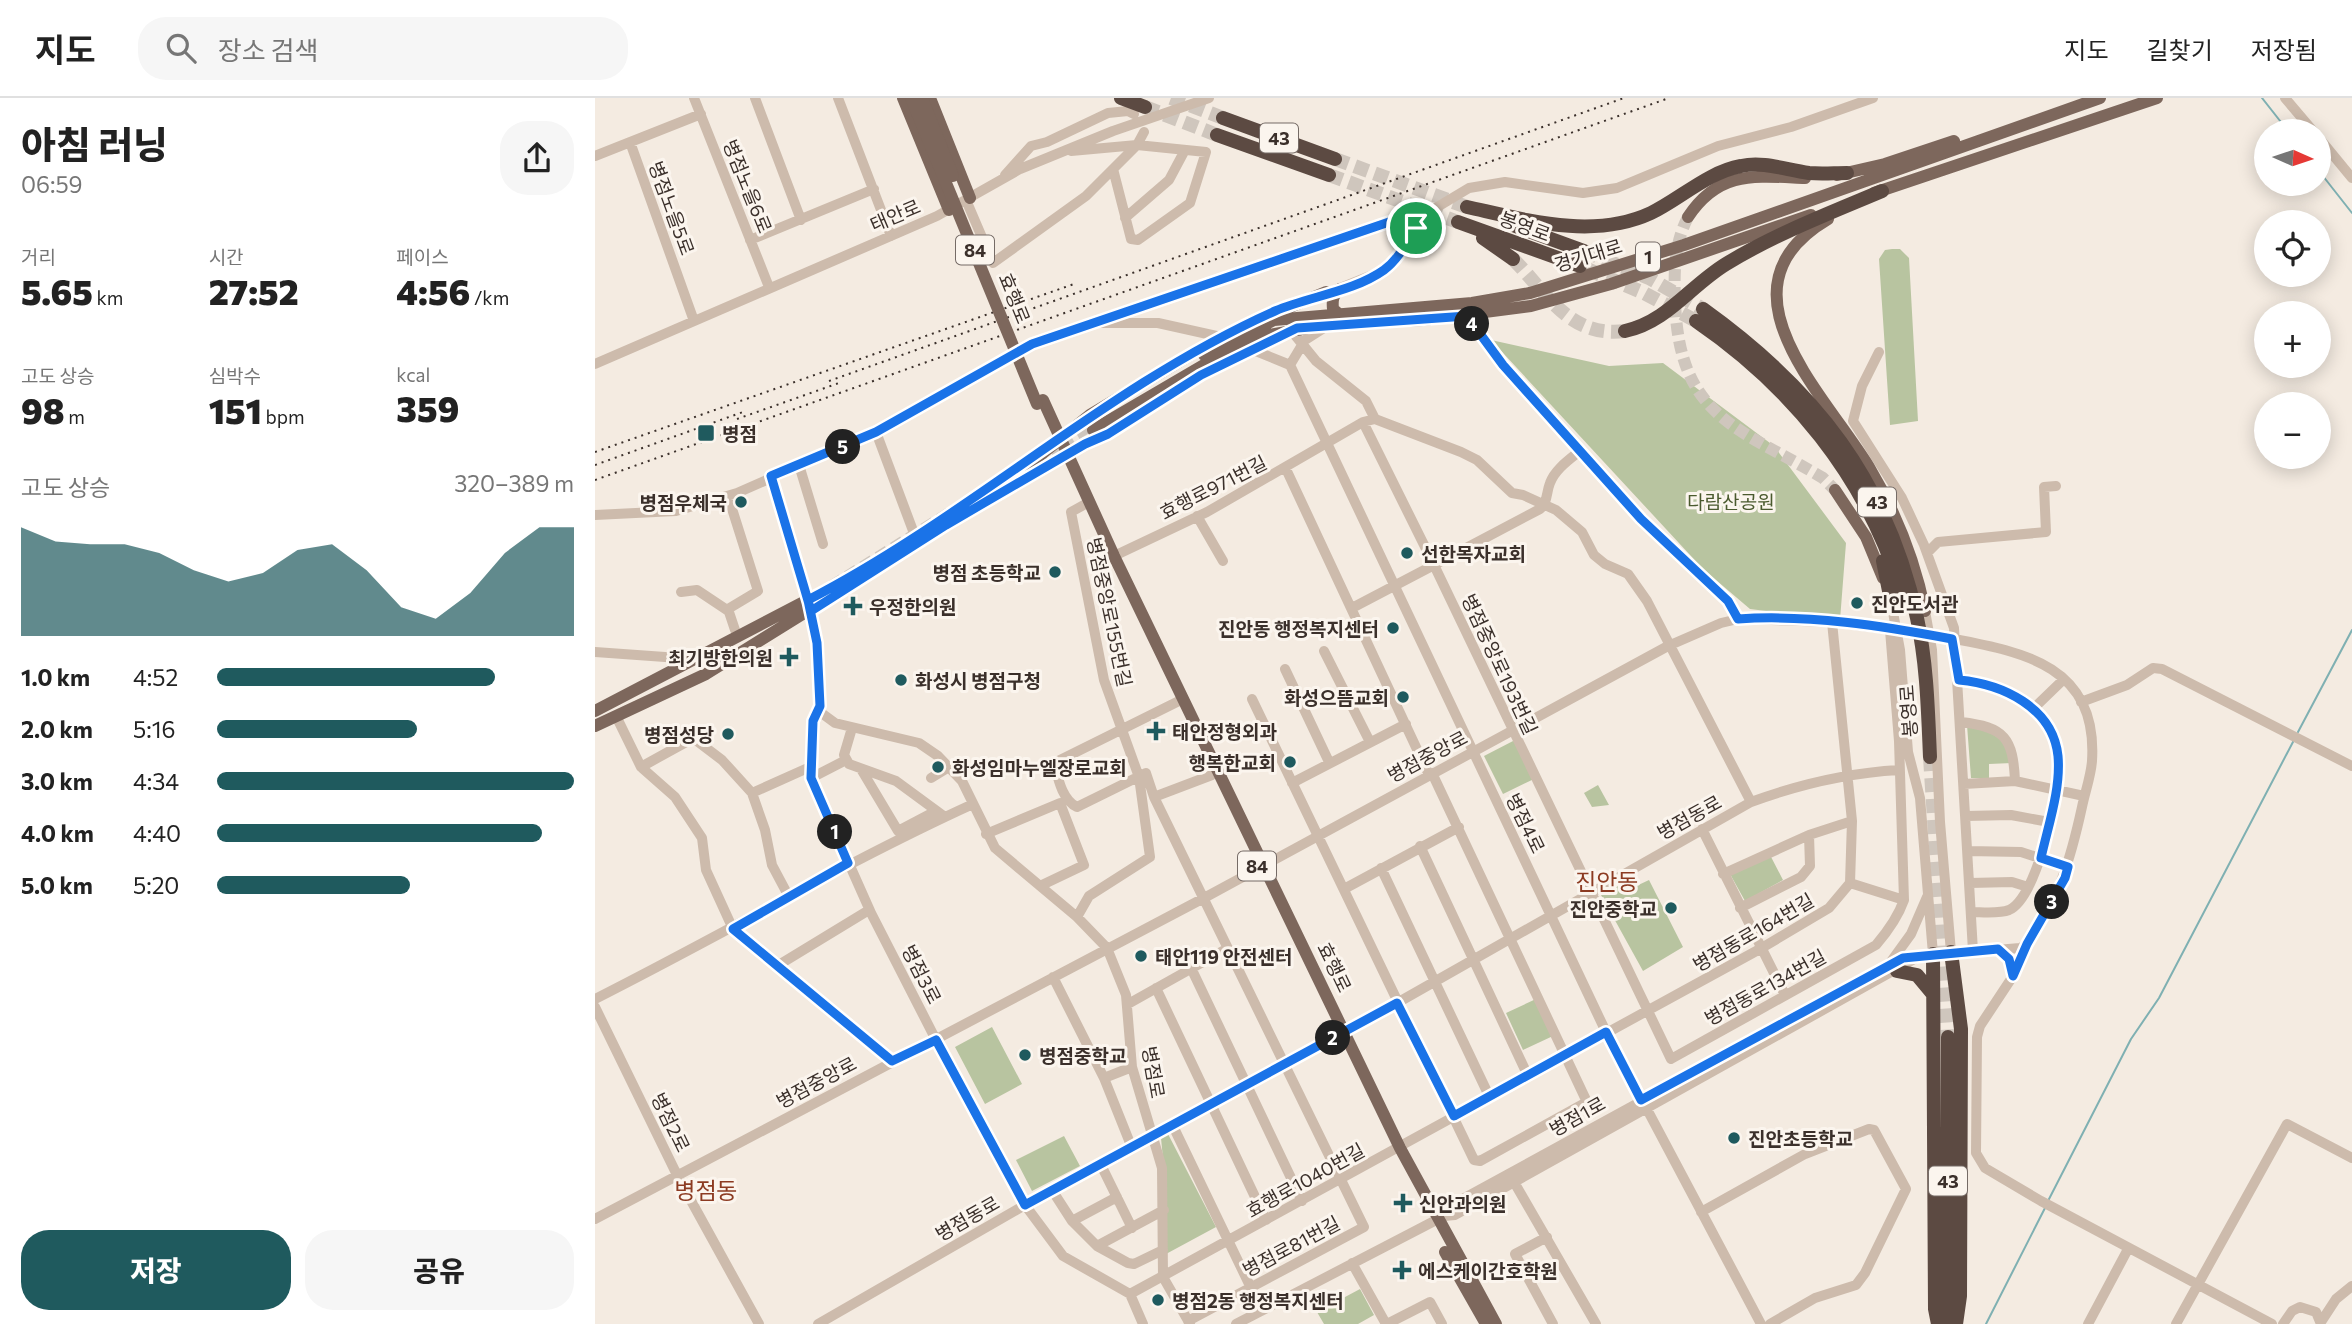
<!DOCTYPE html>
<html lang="ko">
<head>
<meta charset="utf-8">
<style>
  body { margin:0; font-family:Commissioner,"Noto Sans KR",sans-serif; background:#f6f6f6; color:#222; height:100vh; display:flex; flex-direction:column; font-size:26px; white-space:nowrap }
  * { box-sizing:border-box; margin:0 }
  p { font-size:23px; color:#767676 }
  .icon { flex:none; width:38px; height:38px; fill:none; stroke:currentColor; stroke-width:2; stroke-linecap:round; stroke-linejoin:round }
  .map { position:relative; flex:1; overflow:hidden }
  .drawer { display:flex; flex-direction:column; background:#fff; width:595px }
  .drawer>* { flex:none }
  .needle { width:46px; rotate:93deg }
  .fabs { position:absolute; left:1659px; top:21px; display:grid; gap:14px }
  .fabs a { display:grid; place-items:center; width:77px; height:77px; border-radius:50%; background:#fff; box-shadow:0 4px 18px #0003; font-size:35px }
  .pin { position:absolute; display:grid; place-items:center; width:60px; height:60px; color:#fff; margin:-30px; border:4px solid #fff; border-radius:50%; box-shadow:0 2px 7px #0007 }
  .km { position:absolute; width:35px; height:35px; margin:-18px; border-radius:50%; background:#222; color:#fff; font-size:19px; line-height:35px; text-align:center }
  .round { display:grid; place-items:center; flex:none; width:74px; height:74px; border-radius:28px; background:#f6f6f6 }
  .overview { display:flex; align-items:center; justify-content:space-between; height:119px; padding:0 21px }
  h1 { font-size:38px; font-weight:800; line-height:52px }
  .stats { display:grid; grid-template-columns:repeat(3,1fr); gap:10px; height:119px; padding:7px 21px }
  .stats div { display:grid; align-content:center }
  .stats b { font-size:35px; font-weight:800 }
  .stats small { font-size:19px; font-weight:400 }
  .stats p { font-size:19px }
  .chart { height:196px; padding:14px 21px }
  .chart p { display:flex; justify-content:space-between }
  .chart svg { width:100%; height:126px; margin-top:7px; fill:#1f5a5e; opacity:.7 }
  .button { display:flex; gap:14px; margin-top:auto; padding:14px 21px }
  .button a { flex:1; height:80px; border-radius:28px; background:#1f5a5e; color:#fff; font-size:28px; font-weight:800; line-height:80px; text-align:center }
  .button a+a { background:#f6f6f6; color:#222 }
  ul { padding:0 21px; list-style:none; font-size:23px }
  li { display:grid; grid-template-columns:112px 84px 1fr; align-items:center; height:52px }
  li i { height:18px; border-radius:9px; background:#1f5a5e }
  header { display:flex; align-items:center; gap:42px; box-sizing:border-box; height:98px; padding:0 35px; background:#fff; border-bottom:2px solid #e0e0e0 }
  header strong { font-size:33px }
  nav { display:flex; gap:38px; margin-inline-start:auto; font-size:24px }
  .search { width:490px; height:63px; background:#f6f6f6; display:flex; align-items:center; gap:18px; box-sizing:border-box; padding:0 24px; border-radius:28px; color:#767676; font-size:26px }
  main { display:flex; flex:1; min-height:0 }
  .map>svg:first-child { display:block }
  .green { fill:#b8c4a0 }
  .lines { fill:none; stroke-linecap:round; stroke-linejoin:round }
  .stream { stroke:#7fb0b2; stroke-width:2 }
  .major-tunnel { stroke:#cfc6bd; stroke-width:12; stroke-dasharray:12 6; stroke-linecap:butt }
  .highway-tunnel { stroke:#cfc6bd; stroke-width:14; stroke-dasharray:14 7; stroke-linecap:butt }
  .minor { stroke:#cdbbac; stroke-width:10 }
  .major { stroke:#7d675c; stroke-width:12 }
  .highway { stroke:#5c4a42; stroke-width:14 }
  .rail { stroke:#3b302b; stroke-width:2; stroke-dasharray:2 5; stroke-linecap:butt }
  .minor-bridge { stroke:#cdbbac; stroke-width:10 }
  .major-bridge { stroke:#7d675c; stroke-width:12 }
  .route-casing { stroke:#fff; stroke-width:14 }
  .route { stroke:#1a73e8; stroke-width:9 }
  .poi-dot { fill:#1f5a5e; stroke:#fbf5ee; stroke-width:2.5 }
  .labels { text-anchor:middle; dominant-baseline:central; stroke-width:6; stroke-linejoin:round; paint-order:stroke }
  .shield { fill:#fbf5ee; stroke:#756b66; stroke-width:2 }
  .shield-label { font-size:18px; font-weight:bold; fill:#3b302b }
  .street-label { font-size:19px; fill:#3b302b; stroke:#fbf5ee }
  .poi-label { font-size:19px; font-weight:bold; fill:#3b302b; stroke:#fbf5ee; text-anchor:start }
  .park-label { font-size:19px; fill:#4a5a2e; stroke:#fbf5ee }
  .quarter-label { font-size:23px; fill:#8c3b22; stroke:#fbf5ee }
</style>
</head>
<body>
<header>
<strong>지도</strong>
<div class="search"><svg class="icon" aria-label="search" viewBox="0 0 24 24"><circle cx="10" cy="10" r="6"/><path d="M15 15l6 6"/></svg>장소 검색</div>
<nav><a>지도</a><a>길찾기</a><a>저장됨</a></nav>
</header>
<main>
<section class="drawer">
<div class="overview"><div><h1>아침 러닝</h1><p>06:59</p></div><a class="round"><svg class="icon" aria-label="share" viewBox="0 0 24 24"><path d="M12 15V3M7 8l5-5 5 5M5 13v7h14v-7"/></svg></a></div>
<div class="stats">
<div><p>거리</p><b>5.65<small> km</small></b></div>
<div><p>시간</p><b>27:52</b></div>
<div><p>페이스</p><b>4:56<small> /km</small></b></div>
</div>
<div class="stats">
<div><p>고도 상승</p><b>98<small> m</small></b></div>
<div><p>심박수</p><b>151<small> bpm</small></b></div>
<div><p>kcal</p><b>359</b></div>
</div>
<div class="chart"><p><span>고도 상승</span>320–389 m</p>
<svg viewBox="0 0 160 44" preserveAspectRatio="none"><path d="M0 44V6L10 11L20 12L30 12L40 15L50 21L60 25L70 22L80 14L90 12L100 21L110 34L120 38L130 29L140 15L150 6L160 6V44z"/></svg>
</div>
<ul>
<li><b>1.0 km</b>4:52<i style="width:78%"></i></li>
<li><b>2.0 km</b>5:16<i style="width:56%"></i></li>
<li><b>3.0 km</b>4:34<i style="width:100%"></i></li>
<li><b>4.0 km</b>4:40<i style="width:91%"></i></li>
<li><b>5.0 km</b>5:20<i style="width:54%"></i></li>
</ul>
<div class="button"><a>저장</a><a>공유</a></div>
</section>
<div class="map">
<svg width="1757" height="1226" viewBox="0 0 1757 1226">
  <rect width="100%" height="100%" fill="#f4ebe1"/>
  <path class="green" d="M1297,151H1305L1314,160L1323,323L1295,327L1284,161L1290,152Z
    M896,242L1014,268L1068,265L1179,348L1251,445L1245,522L1155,511L1108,471Z
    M1372,627C1402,634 1408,634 1417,665L1394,666V680H1376Z
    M920,642L939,681L908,696L889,658Z
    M1003,687L1014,707L997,709L989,695Z
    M1174,755L1188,782L1150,803L1135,776Z
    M1054,782L1088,849L1048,873L1006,797L1033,783L1037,790Z
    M941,901L958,938L928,952L911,915Z
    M397,929L427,986L390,1006L360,949Z
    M573,1036L621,1129L571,1156L572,1102L566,1040Z
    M469,1038L485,1068L437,1093L421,1062Z
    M765,1191L779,1217L763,1226H729L722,1214Z"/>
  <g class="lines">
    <path class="stream" d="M1667,0L1693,33
      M1724,73L1757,115
      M1703,634L1757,532
      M1453,1103L1536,941L1564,900L1699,642
      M1391,1226L1451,1108"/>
    <path class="major-tunnel" d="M1093,119C1079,146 1079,174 1080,203C1084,320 1143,329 1228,380L1240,392
      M466,345L496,327
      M427,376L478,345
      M237,488L385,396"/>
    <path class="highway-tunnel" d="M576,0L628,20
      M550,9L622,37
      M740,61L872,109
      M734,77L863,124
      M989,153L1054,180L1108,211
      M918,161C952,195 974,240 1030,233
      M992,171L1049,195L1101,223
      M1335,659L1353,939"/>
    <path class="minor" d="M99,0L174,189
      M160,0L206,122
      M243,0L296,138
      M1690,0L1718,33
      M1724,40L1757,80
      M35,44L99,223
      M0,58L106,16
      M518,71L536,141L543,142L595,105L611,54L542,47L549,34
      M410,77L436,48L452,44L513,15L533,13L539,16
      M371,102L398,165L491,98L542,47L476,53
      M530,120L574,82L590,52
      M155,142L279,91
      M738,193L790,172L839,111L874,90L910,84L988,95L1022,90L1123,48L1196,29L1278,0
      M871,218L908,267L1046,421L1133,503L1143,521
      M501,224L797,123L804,122L821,130
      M695,231L721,263L771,303L780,321L866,354L882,362L917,395L928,397L961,412L987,434L999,457L1010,466L1033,476L1052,503L1156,704
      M656,251L695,267
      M1284,254L1267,288L1258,323L1307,400L1329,447L1359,530L1378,853
      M0,266L342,118L425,71L518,33L614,0
      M695,267L1011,934L1166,1226
      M695,267L710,242L732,228
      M281,334L320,438
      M986,352C975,361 960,371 955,385C951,395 953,404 945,411L839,467L1076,961L1281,847C1293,833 1303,819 1309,802L1304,643L1295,532
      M204,367L228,446
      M691,371L834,677
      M176,378L216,513L222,545L225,614
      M133,398L163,493L133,511L140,532
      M0,417L81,413L142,395L281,334L437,246L497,225H563L626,239
      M602,418L628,463
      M1332,455L1343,444L1451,434L1449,389L1461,388
      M519,458L612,414L768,324L780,321
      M86,494L102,492L132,512
      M1295,498L1305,552L1313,654L1325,700L1338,856
      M757,510L839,467L768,324
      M1330,513L1337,552L1345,724L1356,854
      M729,553L775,644
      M0,554L98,561
      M690,571L734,664
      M1364,582C1408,586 1455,608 1463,657C1467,684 1456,716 1450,742C1446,760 1432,804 1414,812C1404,816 1387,814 1376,814
      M588,601L459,665C463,680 467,702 482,709L551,675L559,699L769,1129L593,1223
      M657,601L879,1062L885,1063L992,1004L837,675
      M1486,604L1532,587L1558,570L1567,571L1757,668
      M1439,610L1469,581
      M225,614L240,625L324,645L343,658L367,683L400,750L482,819L512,850L531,897L537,969L567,1070L568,1179L595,1226
      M225,614L218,623L216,680L276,815L341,942L430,1107L468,1158L535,1196L548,1226
      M22,620L46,669L80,699L107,740L111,772L138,831L297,963
      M1366,624C1410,629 1418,640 1420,683
      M257,630L249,657L254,666L301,683L350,719
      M46,669L93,643H102L127,662L157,695L170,732L177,767L194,799
      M266,671L303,733L341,713
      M216,680L251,662
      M336,680L354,669
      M697,685L811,626
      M1369,686L1420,683L1489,698
      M157,695L215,669
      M559,699L617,677
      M1371,718L1416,717L1454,724
      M1107,731L1190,897
      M391,736L465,705L489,767L447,787
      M825,748L933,978
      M1373,753L1426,754L1473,769
      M786,770L895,1000
      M1128,776L1214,737L1257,723
      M1255,785L1309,802
      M1375,785L1417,784L1433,789
      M749,791L864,729
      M1145,810L1206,779L1215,768L1214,737
      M482,819L494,798L555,759L544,679L509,582L476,414L494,404
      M1432,846L1418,878L1385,928L1382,939L1381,1055L1390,1070L1446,1103L1677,1226
      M1403,851L1414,861L1418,876
      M1295,865L1316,836L1332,799
      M182,868L274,812
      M597,872L707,1103
      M458,879L509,980L537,1050
      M561,890L671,1122
      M0,901C127,837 249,765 378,706
      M533,906L633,850
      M0,909L83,1079L164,1226
      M509,980L537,969
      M578,1028L656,1190
      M506,1067L537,1130
      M919,1084L1001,1226
      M457,1092L477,1123L502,1148L533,1165L539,1166L568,1152
      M1106,1114L1210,1056L1274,1031L1279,1032L1311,1091L1270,1175L1261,1187L1220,1200L1175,1226
      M849,1118L855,1108L1308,860L1425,850L1432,846C1464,799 1475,764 1487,709C1490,694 1496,678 1497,663C1503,567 1428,554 1355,540
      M0,1121L609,800L1073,548L1126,525L1143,521L1237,524L1299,532
      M477,1123L522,1099
      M952,1139L920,1156L958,1226
      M502,1148L569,1112
      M757,1165L791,1226
      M535,1196L1165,851L1234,810L1255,785L1257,723L1237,524
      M1726,1224L1741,1201L1757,1188
      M223,1226L430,1107L802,905L1156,704C1205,686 1251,675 1304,672
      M641,1226L849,1118L860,1117L1323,859
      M792,1226L835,1204L847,1226
      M1493,1226L1533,1151
      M1581,1226L1692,1026L1757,1060
      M1688,1226L1697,1213L1705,1209L1721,1214L1726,1226"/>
    <path class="major" d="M308,0L354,112
      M335,0L375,100
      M1242,77L1290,66L1359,43
      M1279,95L1562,0
      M1093,119C1124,72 1160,78 1210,80
      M1233,121C1116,190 1229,295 1274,369C1300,413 1320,463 1330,513
      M744,216L738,211C737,201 738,197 745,191
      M664,222L731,194
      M609,257L679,222L877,205L935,195L1089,147L1505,0
      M448,302L519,458L805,1050L901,1226
      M498,332L609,267L668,238L736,226L828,222L936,208L1016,186L1216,117
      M1240,392L1271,439L1288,480
      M378,402L444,358L495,317L617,244
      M0,613L247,484
      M0,628L111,576L351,427L490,346L513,336L574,296
      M850,1154L891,1226"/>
    <path class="highway" d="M526,0L550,9
      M628,20L740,61
      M622,37L734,77
      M872,109C931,122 998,142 1056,115C1085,101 1113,74 1146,68C1169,63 1191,72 1214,75C1227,76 1239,75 1252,75
      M863,124L985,168
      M912,125L989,153
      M888,140L918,161
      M1108,211C1221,292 1292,383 1322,520C1332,566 1333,613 1335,659
      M1101,223C1196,288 1270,378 1305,489
      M1030,233C1072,224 1095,188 1131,166C1180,136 1235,115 1287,93
      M1288,463L1295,498
      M1356,854L1366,931L1365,1198L1361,1226
      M1338,856L1340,1211L1343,1226
      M1302,873L1322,877L1337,895
      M1353,939V1226"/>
    <path class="rail" d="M234,283L1029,0
      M142,321L244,285
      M0,354L479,186
      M0,367L148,314
      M0,382L1074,0"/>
    <path class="minor-bridge" d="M1299,532L1355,540"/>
    <path class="major-bridge" d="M316,0L442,306
      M327,0L358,78"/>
  </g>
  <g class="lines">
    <g class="route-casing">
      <path id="route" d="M821,130C812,144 803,162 789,172C758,194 715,198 680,213C512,288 377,417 213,502L222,545L225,608L218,623L216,680L253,765L138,831L297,963L341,942L430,1107L802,905L859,1018L1011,934L1046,1002L1308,860L1403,851L1414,861L1418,878L1432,846L1470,780L1473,769L1446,760C1453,728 1466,691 1463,658C1458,609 1407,586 1364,582L1357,541C1288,528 1213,516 1143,521L1133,503L1046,421L908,267L872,218L702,230L606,277L513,336L490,346L351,427L216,513L209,489L176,378L281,334L437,246L797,123L804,122L821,130"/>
    </g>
    <use href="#route" class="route"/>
  </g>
  <g class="poi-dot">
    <rect x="102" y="326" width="18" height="18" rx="3.5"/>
    <circle cx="146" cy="404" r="7"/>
    <circle cx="812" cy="455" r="7"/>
    <circle cx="460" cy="474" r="7"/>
    <circle cx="1262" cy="505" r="7"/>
    <path d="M254.5 497.5h7v7h7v7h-7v7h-7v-7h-7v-7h7z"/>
    <circle cx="798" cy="530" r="7"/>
    <path d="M190.5 548.5h7v7h7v7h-7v7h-7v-7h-7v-7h7z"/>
    <circle cx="306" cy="582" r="7"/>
    <circle cx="808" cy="599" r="7"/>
    <path d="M557.5 622.5h7v7h7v7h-7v7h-7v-7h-7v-7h7z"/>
    <circle cx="133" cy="636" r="7"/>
    <circle cx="695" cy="664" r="7"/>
    <circle cx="343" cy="669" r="7"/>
    <circle cx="1076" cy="810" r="7"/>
    <circle cx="546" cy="858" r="7"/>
    <circle cx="430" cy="957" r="7"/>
    <circle cx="1139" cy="1040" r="7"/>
    <path d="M804.5 1094.5h7v7h7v7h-7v7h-7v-7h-7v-7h7z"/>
    <path d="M803.5 1161.5h7v7h7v7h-7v7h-7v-7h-7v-7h7z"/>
    <circle cx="563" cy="1202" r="7"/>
  </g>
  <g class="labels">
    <g class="shield">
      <rect x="665" y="25.5" width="38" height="29" rx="5"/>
      <rect x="361" y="137.5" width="38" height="29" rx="5"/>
      <rect x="1041" y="144.5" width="24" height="29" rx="5"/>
      <rect x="1263" y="389.5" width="38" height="29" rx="5"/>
      <rect x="643" y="753.5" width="38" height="29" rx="5"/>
      <rect x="1334" y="1068.5" width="38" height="29" rx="5"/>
    </g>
    <g class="shield-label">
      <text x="684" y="40">43</text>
      <text x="380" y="152">84</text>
      <text x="1053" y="159">1</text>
      <text x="1282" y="404">43</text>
      <text x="662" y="768">84</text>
      <text x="1353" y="1083">43</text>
    </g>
    <g class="street-label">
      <text transform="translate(153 88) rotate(68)">병점노을6로</text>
      <text transform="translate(77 110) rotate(70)">병점노을5로</text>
      <text transform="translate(300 117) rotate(-23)">태안로</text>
      <text transform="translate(930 128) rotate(20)">봉영로</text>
      <text transform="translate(993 157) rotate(-17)">경기대로</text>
      <text transform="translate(420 200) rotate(68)">효행로</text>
      <text transform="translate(618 389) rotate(-27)">효행로971번길</text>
      <text transform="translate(515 514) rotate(78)">병점중앙로155번길</text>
      <text transform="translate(905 566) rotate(65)">병점중앙로193번길</text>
      <text transform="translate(1313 613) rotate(-94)">봉영로</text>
      <text transform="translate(832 658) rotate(-28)">병점중앙로</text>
      <text transform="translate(1094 719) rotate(-29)">병점동로</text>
      <text transform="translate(931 725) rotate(64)">병점4로</text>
      <text transform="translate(1158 834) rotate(-30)">병점동로164번길</text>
      <text transform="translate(740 869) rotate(64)">효행로</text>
      <text transform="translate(327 876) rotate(63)">병점3로</text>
      <text transform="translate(1170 889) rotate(-29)">병점동로134번길</text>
      <text transform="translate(559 974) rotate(80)">병점로</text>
      <text transform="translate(221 984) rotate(-28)">병점중앙로</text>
      <text transform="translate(982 1018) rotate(-29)">병점1로</text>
      <text transform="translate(76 1024) rotate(64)">병점2로</text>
      <text transform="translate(710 1082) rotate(-29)">효행로1040번길</text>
      <text transform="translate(372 1120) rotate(-30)">병점동로</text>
      <text transform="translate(696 1148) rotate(-28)">병점로81번길</text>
    </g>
    <g class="poi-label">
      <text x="127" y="335">병점</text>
      <text x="132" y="404" text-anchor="end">병점우체국</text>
      <text x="826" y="455">선한목자교회</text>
      <text x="446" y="474" text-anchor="end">병점 초등학교</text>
      <text x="1276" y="505">진안도서관</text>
      <text x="274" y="508">우정한의원</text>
      <text x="784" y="530" text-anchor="end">진안동 행정복지센터</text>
      <text x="178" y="559" text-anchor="end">최기방한의원</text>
      <text x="320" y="582">화성시 병점구청</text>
      <text x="794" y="599" text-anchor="end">화성으뜸교회</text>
      <text x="577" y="633">태안정형외과</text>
      <text x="119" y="636" text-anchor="end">병점성당</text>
      <text x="681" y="664" text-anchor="end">행복한교회</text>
      <text x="357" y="669">화성임마누엘장로교회</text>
      <text x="1062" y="810" text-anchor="end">진안중학교</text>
      <text x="560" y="858">태안119 안전센터</text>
      <text x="444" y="957">병점중학교</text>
      <text x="1153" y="1040">진안초등학교</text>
      <text x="824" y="1105">신안과의원</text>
      <text x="823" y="1172">에스케이간호학원</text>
      <text x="577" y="1202">병점2동 행정복지센터</text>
    </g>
    <g class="park-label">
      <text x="1136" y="403">다람산공원</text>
    </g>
    <g class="quarter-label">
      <text x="1012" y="783">진안동</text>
      <text x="111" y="1092">병점동</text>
    </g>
  </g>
</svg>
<div class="fabs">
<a><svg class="needle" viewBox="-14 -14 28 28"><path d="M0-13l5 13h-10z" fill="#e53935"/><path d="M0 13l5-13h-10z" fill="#767676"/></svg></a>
<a><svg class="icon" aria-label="locate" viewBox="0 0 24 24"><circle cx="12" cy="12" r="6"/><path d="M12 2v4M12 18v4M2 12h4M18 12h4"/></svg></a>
<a>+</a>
<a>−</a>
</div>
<div class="pin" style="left:821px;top:130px;background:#1e9e55"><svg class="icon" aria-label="arrive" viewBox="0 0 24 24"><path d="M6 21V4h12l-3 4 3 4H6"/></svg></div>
<b class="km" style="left:240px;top:734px">1</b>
<b class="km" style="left:738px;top:940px">2</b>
<b class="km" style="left:1457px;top:804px">3</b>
<b class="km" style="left:877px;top:226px">4</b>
<b class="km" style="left:248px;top:349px">5</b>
</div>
</main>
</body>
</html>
